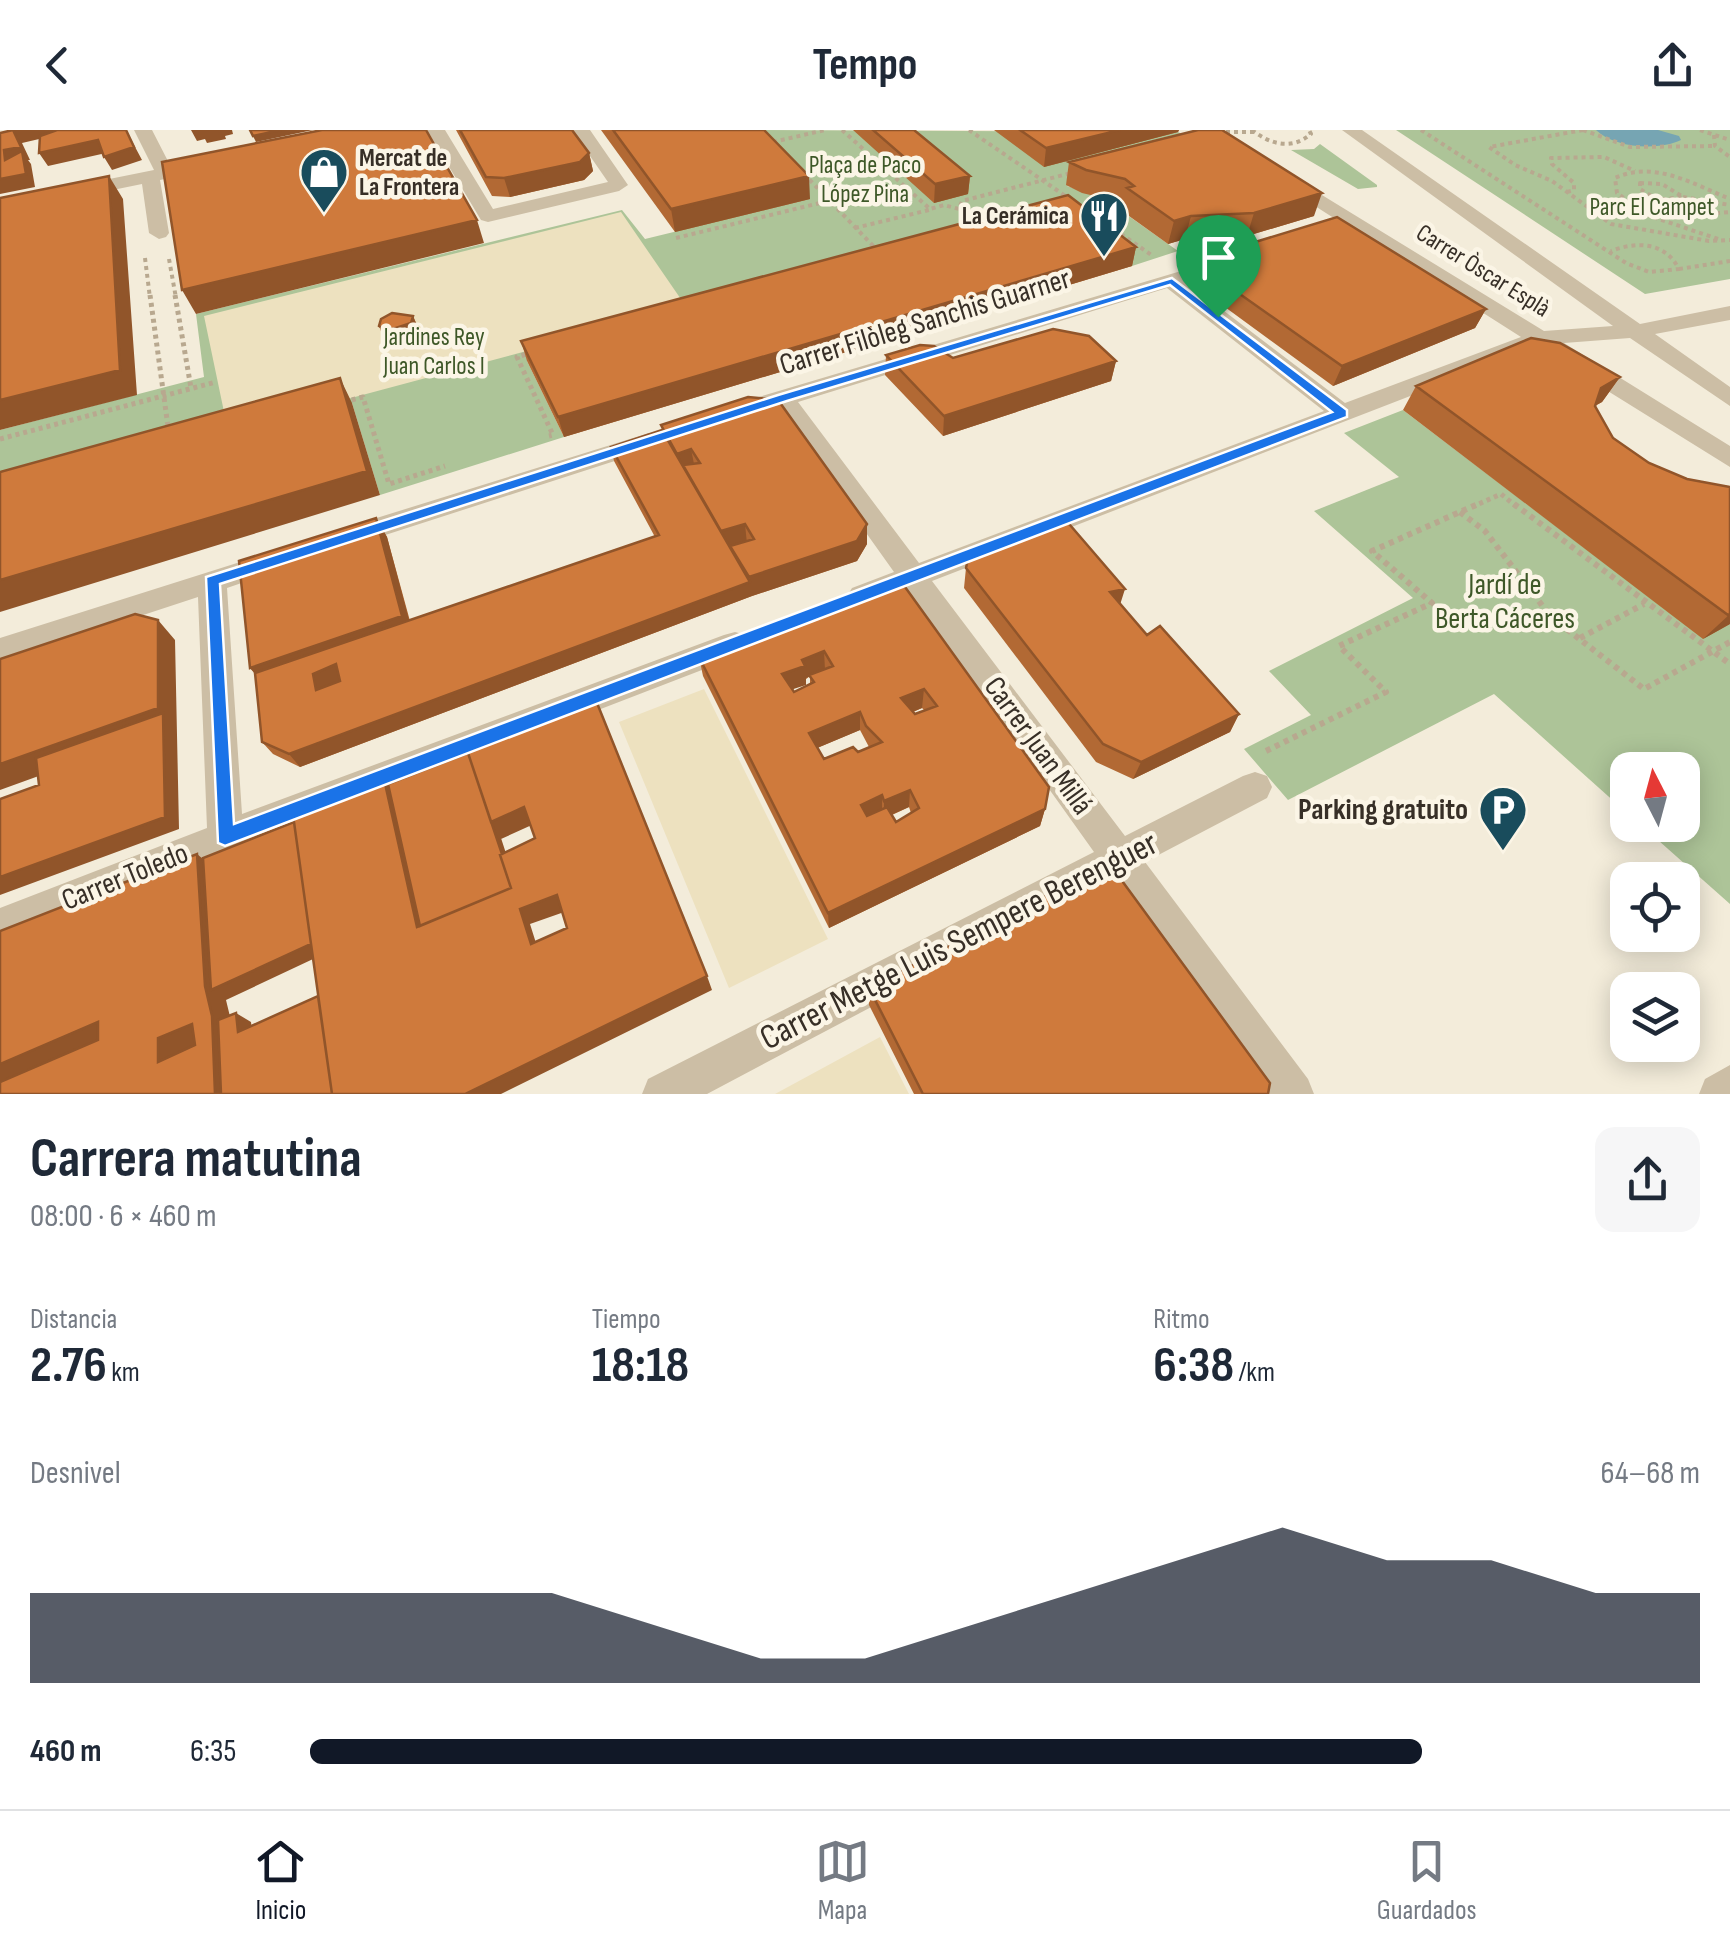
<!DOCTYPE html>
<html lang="es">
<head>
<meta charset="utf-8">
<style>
  body { margin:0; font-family:"Sofia Sans Condensed",sans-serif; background:#f6f6f7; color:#1f2937; height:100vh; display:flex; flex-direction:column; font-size:38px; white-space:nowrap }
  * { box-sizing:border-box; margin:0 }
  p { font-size:32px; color:#747a83 }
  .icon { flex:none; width:55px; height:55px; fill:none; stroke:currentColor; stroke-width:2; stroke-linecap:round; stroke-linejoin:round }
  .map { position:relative; height:964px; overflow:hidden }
  .sheet { display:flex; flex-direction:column; background:#fff; flex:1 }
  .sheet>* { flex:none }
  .needle { width:65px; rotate:354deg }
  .fabs { position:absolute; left:1610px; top:622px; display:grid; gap:20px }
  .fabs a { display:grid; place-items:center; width:90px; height:90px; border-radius:20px; background:#fff; box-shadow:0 5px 25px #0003; font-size:50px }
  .pin { position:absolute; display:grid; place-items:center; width:85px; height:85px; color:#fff; margin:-102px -42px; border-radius:50% 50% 50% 0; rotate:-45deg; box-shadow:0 0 10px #0007 }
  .pin .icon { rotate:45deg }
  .round { display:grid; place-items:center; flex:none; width:105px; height:105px; border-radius:20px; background:#f6f6f7 }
  .head { display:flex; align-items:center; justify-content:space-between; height:170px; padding:0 30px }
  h1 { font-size:55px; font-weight:700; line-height:75px }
  .stats { display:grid; grid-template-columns:repeat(3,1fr); gap:15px; height:170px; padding:10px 30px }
  .stats div { display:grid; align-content:center }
  .stats b { font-size:50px; font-weight:700 }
  .stats small { font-size:28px; font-weight:400 }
  .stats p { font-size:28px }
  .chart { height:280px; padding:20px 30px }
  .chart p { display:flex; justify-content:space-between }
  .chart svg { width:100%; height:180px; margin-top:10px; fill:#111827; opacity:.7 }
  ul { padding:0 30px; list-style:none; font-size:32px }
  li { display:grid; grid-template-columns:160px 120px 1fr; align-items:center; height:75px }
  li i { height:25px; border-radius:12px; background:#111827 }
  header { display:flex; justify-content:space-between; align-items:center; height:130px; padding:0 30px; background:#fff; font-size:45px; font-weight:700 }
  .dock { display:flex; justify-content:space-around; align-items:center; height:140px; border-top:2px solid #e0e1e3; background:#fff; font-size:28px; color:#747a83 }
  .dock a { display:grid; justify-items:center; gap:5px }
  .dock .current { color:#111827 }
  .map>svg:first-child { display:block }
  .green { fill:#adc498 }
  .plaza { fill:#ede1bf }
  .water { fill:#76a5b3 }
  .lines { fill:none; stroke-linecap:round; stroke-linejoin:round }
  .path-far2 { stroke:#b8a88f; stroke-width:4; stroke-dasharray:4 4; stroke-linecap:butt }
  .path-far1 { stroke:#b8a88f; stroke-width:5; stroke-dasharray:4 4; stroke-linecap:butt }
  .path { stroke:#b8a88f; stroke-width:6; stroke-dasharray:5 5; stroke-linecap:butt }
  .street { fill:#ccbea5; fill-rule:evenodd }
  .wall { fill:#b26934; fill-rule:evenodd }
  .shaded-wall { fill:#91552a }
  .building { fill:#cf7a3c; stroke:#91552a; stroke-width:2.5; fill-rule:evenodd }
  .route { fill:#1a73e8; stroke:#fff; stroke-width:2.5; fill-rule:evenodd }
  .labels { text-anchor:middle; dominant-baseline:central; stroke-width:9; stroke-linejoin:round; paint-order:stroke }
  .far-poi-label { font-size:25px; font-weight:bold; fill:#372f27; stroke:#fbf5e6; text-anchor:start }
  .far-park-label { font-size:25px; fill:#3e5828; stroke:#fbf5e6 }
  .far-street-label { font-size:25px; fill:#372f27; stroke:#fbf5e6 }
  .street-label { font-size:30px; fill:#372f27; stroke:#fbf5e6 }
  .park-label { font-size:30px; fill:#3e5828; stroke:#fbf5e6 }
  .poi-label { font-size:30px; font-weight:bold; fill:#372f27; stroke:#fbf5e6; text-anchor:end }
  .near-street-label { font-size:35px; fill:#372f27; stroke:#fbf5e6 }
</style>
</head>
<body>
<header><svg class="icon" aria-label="back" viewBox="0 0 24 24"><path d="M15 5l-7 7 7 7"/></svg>Tempo<svg class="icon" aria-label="share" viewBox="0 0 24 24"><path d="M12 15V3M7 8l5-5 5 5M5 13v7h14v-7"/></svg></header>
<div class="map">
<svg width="1730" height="964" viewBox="0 0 1730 964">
  <rect width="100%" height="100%" fill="#f3ecda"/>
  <path class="green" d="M745,0L1178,2L1209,18L1067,56L1120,72L1129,79L1123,82L1178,121L1132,136L527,231L564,307L380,365L352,273L0,372V300L204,247L196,184L622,80L645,109L809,69Z
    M1396,0H1730V149L1645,164Z
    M1320,14L1377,55V57L1358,59L1291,20L1314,19Z
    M1403,280L1703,508L1730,494V774L1641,695H1682V640H1628L1627,683L1494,564L1288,670L1244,619L1311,585L1269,541L1413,468L1314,381L1399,347L1344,303Z"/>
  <path class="plaza" d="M621,82L687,178L228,301L204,186Z
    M704,559L828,809L729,858L619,592Z
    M880,907L909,964H775Z"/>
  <path class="water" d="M1596,0H1658L1679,6L1681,10C1658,21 1614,18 1596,0Z"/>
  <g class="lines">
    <path class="path-far2" d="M842,0L930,79L944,75L959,79L962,71L1075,42
      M969,0L1153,126
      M1252,0C1271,15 1292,20 1311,4L1309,0
      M1421,0L1626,133L1649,142L1679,139C1665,112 1637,111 1611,121
      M1583,0L1489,17L1515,35L1552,51L1611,94L1709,111L1730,110
      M1583,0L1630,17L1715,16
      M1700,0L1730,10
      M1226,2H1253
      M1714,5L1715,16L1730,27
      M773,12L825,0
      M804,44L878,121
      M1640,53L1662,54L1683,67L1658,70L1640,59Z
      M1567,62L1574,60V53L1552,34L1551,28L1604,27L1635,41
      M1683,67L1730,75
      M1637,77L1684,86L1730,82
      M855,98L929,80
      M676,108L828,71
      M1718,109L1647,85L1617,63L1615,48C1655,30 1693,54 1730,69
      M145,128L150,168
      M169,129L176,168
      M1679,139L1730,131"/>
    <path class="path-far1" d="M150,165L169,304
      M175,165L191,258
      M533,222L517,227L553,305L549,306
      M344,272L363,267L389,354L445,336
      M0,309L216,252
      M1472,377L1501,364L1517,377"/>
    <path class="path" d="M1514,374L1730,534
      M1460,382L1485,401L1551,487L1644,559L1730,512
      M1580,508L1644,474
      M1266,621L1386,562L1339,516L1432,473L1372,421L1478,374"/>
    <path class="street" d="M134,0H152L171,37L203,31L212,36L209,40L160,50L169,103L166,107L159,109L149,103L142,54L0,83V71L154,40Z
      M427,0H445L493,79L608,52L572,0H590L628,55L619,61L488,92L481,90Z
      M1342,0H1362L1640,194L1730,176V190L1655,204L1730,257V276L1630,208L1564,213L1730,316V337L1537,217L932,451L1125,706L1243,646L1255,642L1267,646L1272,657L1267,668L1145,732L1308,949L1314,964H1267L1113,749L707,964H642L648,949L1094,722L907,460L862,477L852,474L847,466L852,458L894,442L777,278L741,289L732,287L729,281L732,275L1228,127L1235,129L1238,133L1235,137L1186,152L1345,273L1521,207L1353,100L1310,113L1303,111V103L1340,92L1279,53V45L1286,43L1544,201L1613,196ZM1167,158L1324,281L919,433L798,272Z
      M649,303L662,311L658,317L345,418L335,415L331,408L335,401Z
      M278,420L288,423L292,430L288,437L227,458L242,684L724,505L735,502L746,505L750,514L746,523L238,719L0,816V778L207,698L198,467L0,532V508Z
      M1730,935V964H1699L1705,949Z"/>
  </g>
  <path class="wall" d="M456,0H572L589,23L593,41L584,50L510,67L492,66Z
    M601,0H764L810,69L675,102Z
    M853,0H914L970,46L968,64L934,73Z
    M994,0H1179L1178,2L1044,37Z
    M1069,32L1314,86L1247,106L1185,109L1168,114L1122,81L1123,74L1120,72L1082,63L1066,55Z
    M1136,117L1132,136L564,307L527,231L521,211Z
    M1193,131L1486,179L1475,198L1333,256L1188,150Z
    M413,186L416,193L414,201L390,208L382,204L379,196Z
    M886,225L953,228L1116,231L1111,251L943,306L885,245Z
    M1620,247L1602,272L1595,276L1613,308L1649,333L1687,349L1730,357V494L1703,509L1403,280L1416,256Z
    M661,295L867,394V414L857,431L752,466L300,637L273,624L262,612L255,543L250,538L376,388L387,407L410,491L655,407L614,331L611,317L662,300Z
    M966,438L1120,475L1147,505L1239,584L1230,602L1133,649L1096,632L964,458Z
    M900,450L1045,679L1040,696L829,798L703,546L699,527ZM810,546V554L794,562L792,560ZM922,578L925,581L915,584L913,582ZM860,600L869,617L858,622L824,629L817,618ZM909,677L911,683L896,692L892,685Z
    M869,858L1268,964H914L869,875Z"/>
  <path class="shaded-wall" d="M13,0H64L65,3L22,13L30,30H28L31,34L35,57L0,64V49L5,30L4,20Z
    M126,0L142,30L112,40L104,27Z
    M191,0H232L233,4L225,6L226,9L207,13L205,9L197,11Z
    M281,0H313L256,12L253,6Z
    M1120,0H1179L1178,2L1044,37L1046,18Z
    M98,10L106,23L48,36L39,23Z
    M589,23L593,41L584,50L510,67L504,48Z
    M109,46L123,69L137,265L0,300V270Z
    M809,46L810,69L675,102L671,79Z
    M970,46L968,64L934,73L935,54Z
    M1322,63L1314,86L1247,106L1254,83Z
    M1191,86L1185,109L1168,114L1174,91Z
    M477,90L484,113L196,184L182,160Z
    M1136,117L1132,136L564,307L558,287Z
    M1486,179L1475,198L1333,256L1342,236Z
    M413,186L416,193L414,201L390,208L387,201Z
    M1116,231L1111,251L943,306L944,286Z
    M1620,247L1602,272L1583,282L1601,258Z
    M340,248L352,273L380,365L0,482V450Z
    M691,319L695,339L681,344L677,324Z
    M376,388L387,407L413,505L266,557L250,538Z
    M745,394L747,414L724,421L721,401Z
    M867,394V414L857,431L752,466L300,637L289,624L750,452L749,447Z
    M1125,459L1119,478L1110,462Z
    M1730,484V494L1703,509Z
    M158,490L175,510L179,699L0,765V747L163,601L0,660V634Z
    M824,521L825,540L806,548V555L784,562L782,544L802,530Z
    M336,534L346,547L326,573L316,560L313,544Z
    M924,559L922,578L900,587L901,568Z
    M860,582V600L810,621L809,603Z
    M1239,584L1230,602L1133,649L1141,632Z
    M384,649L398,667L491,692L524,677L534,694L501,709V708L522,773L417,797Z
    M910,660L909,677L884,688V671Z
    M882,665V682L861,692V675Z
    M1045,679L1040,696L829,798L828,783Z
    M197,724L216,740L316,812L328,822L226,870L233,899L236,964H215L158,932V908L205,856Z
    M557,765L567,781L530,794L541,829L531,814L520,779Z
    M707,846L712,860L501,964H465Z
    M236,883L251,892L253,911L238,902Z
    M98,892L122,904L0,958V934Z"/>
  <path class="building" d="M13,0L21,17L4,20L5,30L22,21L26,44L0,49V3Z
    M57,0H126L134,17L104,27L98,10L39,23L40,6Z
    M250,0H281L253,6Z
    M322,0H426L477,90L182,160L162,32Z
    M460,0H572L589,23L580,32L504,48L486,47Z
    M613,0H764L809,46L671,79Z
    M873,0H914L970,46L935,54Z
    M1020,0H1120L1046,18Z
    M1198,0H1222L1322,63L1254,83L1191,86L1174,91L1127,58L1134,56L1125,49L1086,40L1069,32Z
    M109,46L120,240L0,270V68Z
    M1068,65L1136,117L558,287L521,211Z
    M1337,87L1486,179L1342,236L1193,131Z
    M392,183L413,186L411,193L387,201L379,196L381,189Z
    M1053,199L1089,206L1116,231L944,286L886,225L920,215L934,216L953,228Z
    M1531,208L1560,213L1620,247L1601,258L1595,276L1613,308L1649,333L1687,349L1730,357V484L1728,485L1416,256Z
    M340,248L367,341L0,450V342Z
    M748,267L778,270L867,394L857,411L749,447L730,416L754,409L745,394L721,401L683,335L700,333L691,319L677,324L661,295Z
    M662,300L750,452L289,624L262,612L255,543L659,405L611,317ZM336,534L340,551L316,560L313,544Z
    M376,388L402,486L250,538L239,431Z
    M1064,388L1125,459L1110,462L1147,505L1160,496L1239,584L1141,632L1103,614L966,438L969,424Z
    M900,450L1049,657L1045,679L828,783L699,527ZM824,521L833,536L809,545L814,552L794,562L782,544L805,536L802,530ZM924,559L937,576L915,584L901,568ZM860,582L866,596L882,612L858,622L853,617L824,629L809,603ZM910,660L919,678L896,692L887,677L867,686L861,675L882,665L884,671Z
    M135,484L158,490V578L0,634V529Z
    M595,568L707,846L465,964H332L293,685L384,649L417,797L511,758L500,725L535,708L524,677L491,692L466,617ZM557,765L567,798L531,814L520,779Z
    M163,583L165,687L0,747V669L39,655L36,628Z
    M468,623L502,724L500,725L511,758L420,796L388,654Z
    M294,692L311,814L211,860L203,728Z
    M197,724L205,856L212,886L215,964H0V952L98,910V892L0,934V801ZM192,894L195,915L158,932V908Z
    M1109,733L1270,953L1268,964H923L869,858Z
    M318,866L332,964H221L218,890L236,883L238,902Z"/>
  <path class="route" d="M1172,148L1347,280V287L225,716L218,713L206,447L778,265ZM1170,155L1332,282L234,694L220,454L787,271Z"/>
  <defs>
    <g id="shop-pin" transform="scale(2.5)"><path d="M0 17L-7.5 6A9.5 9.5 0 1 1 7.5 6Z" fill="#194c5c" stroke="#fbf5e6"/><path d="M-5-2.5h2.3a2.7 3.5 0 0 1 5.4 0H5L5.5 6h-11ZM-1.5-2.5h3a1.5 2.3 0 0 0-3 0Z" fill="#fff"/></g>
    <g id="restaurant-pin" transform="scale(2.5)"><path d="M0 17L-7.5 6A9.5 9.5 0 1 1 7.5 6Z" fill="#194c5c" stroke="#fbf5e6"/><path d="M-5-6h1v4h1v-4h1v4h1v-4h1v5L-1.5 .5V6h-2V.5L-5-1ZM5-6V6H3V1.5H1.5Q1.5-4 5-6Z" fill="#fff"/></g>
    <g id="parking-pin" transform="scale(2.5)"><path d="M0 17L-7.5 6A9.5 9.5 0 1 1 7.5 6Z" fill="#194c5c" stroke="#fbf5e6"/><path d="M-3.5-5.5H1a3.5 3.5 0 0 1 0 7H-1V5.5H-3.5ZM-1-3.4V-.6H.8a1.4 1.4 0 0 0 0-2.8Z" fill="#fff"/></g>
  </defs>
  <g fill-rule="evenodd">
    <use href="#shop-pin" x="324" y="42"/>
    <use href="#restaurant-pin" x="1104" y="86"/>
    <use href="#parking-pin" x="1503" y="680"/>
  </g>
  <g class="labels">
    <g class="far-poi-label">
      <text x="359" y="28">Mercat de<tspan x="359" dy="29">La Frontera</tspan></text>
      <text x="1069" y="86" text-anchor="end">La Cerámica</text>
    </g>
    <g class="far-park-label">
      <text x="865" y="35">Plaça de Paco<tspan x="865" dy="29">López Pina</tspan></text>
      <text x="1652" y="77">Parc El Campet</text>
      <text x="434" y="207">Jardines Rey<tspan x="434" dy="29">Juan Carlos I</tspan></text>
    </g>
    <g class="far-street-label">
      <text transform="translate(1483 141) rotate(32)">Carrer Òscar Esplà</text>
    </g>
    <g class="street-label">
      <text transform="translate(925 192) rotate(-17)">Carrer Filòleg Sanchis Guarner</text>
      <text transform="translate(1038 616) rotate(54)">Carrer Juan Millá</text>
      <text transform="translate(125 747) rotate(-22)">Carrer Toledo</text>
    </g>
    <g class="park-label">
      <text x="1505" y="455">Jardí de<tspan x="1505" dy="34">Berta Cáceres</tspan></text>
    </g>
    <g class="poi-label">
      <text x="1468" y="680">Parking gratuito</text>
    </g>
    <g class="near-street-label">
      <text transform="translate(959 811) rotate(-27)">Carrer Metge Luis Sempere Berenguer</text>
    </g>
  </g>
</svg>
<div class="fabs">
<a><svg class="needle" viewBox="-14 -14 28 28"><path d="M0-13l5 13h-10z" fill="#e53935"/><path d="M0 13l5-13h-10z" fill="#747a83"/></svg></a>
<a><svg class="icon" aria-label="locate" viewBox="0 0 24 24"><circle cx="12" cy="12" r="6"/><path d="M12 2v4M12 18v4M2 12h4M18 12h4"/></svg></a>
<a><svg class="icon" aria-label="layers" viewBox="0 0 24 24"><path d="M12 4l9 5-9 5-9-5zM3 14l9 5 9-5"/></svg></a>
</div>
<div class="pin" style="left:1218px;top:187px;background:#1e9e55"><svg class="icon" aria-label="arrive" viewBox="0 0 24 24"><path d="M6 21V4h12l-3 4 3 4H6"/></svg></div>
</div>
<section class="sheet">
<div class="head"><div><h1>Carrera matutina</h1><p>08:00 · 6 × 460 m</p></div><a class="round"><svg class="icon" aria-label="share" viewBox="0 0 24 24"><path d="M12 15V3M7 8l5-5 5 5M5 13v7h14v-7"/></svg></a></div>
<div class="stats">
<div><p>Distancia</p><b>2.76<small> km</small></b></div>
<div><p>Tiempo</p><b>18:18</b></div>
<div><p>Ritmo</p><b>6:38<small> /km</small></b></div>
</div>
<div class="chart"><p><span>Desnivel</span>64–68 m</p>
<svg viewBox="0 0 160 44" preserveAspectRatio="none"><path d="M0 44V22L10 22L20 22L30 22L40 22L50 22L60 30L70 38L80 38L90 30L100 22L110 14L120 6L130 14L140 14L150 22L160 22V44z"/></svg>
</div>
<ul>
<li><b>460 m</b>6:35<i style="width:80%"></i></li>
</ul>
</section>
<nav class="dock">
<a class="current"><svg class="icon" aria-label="home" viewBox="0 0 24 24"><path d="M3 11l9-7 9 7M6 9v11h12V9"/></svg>Inicio</a>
<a><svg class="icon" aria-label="map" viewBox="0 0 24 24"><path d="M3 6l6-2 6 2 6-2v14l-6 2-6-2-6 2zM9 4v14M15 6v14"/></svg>Mapa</a>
<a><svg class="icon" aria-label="saved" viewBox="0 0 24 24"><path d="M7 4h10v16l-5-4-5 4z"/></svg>Guardados</a>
</nav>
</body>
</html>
